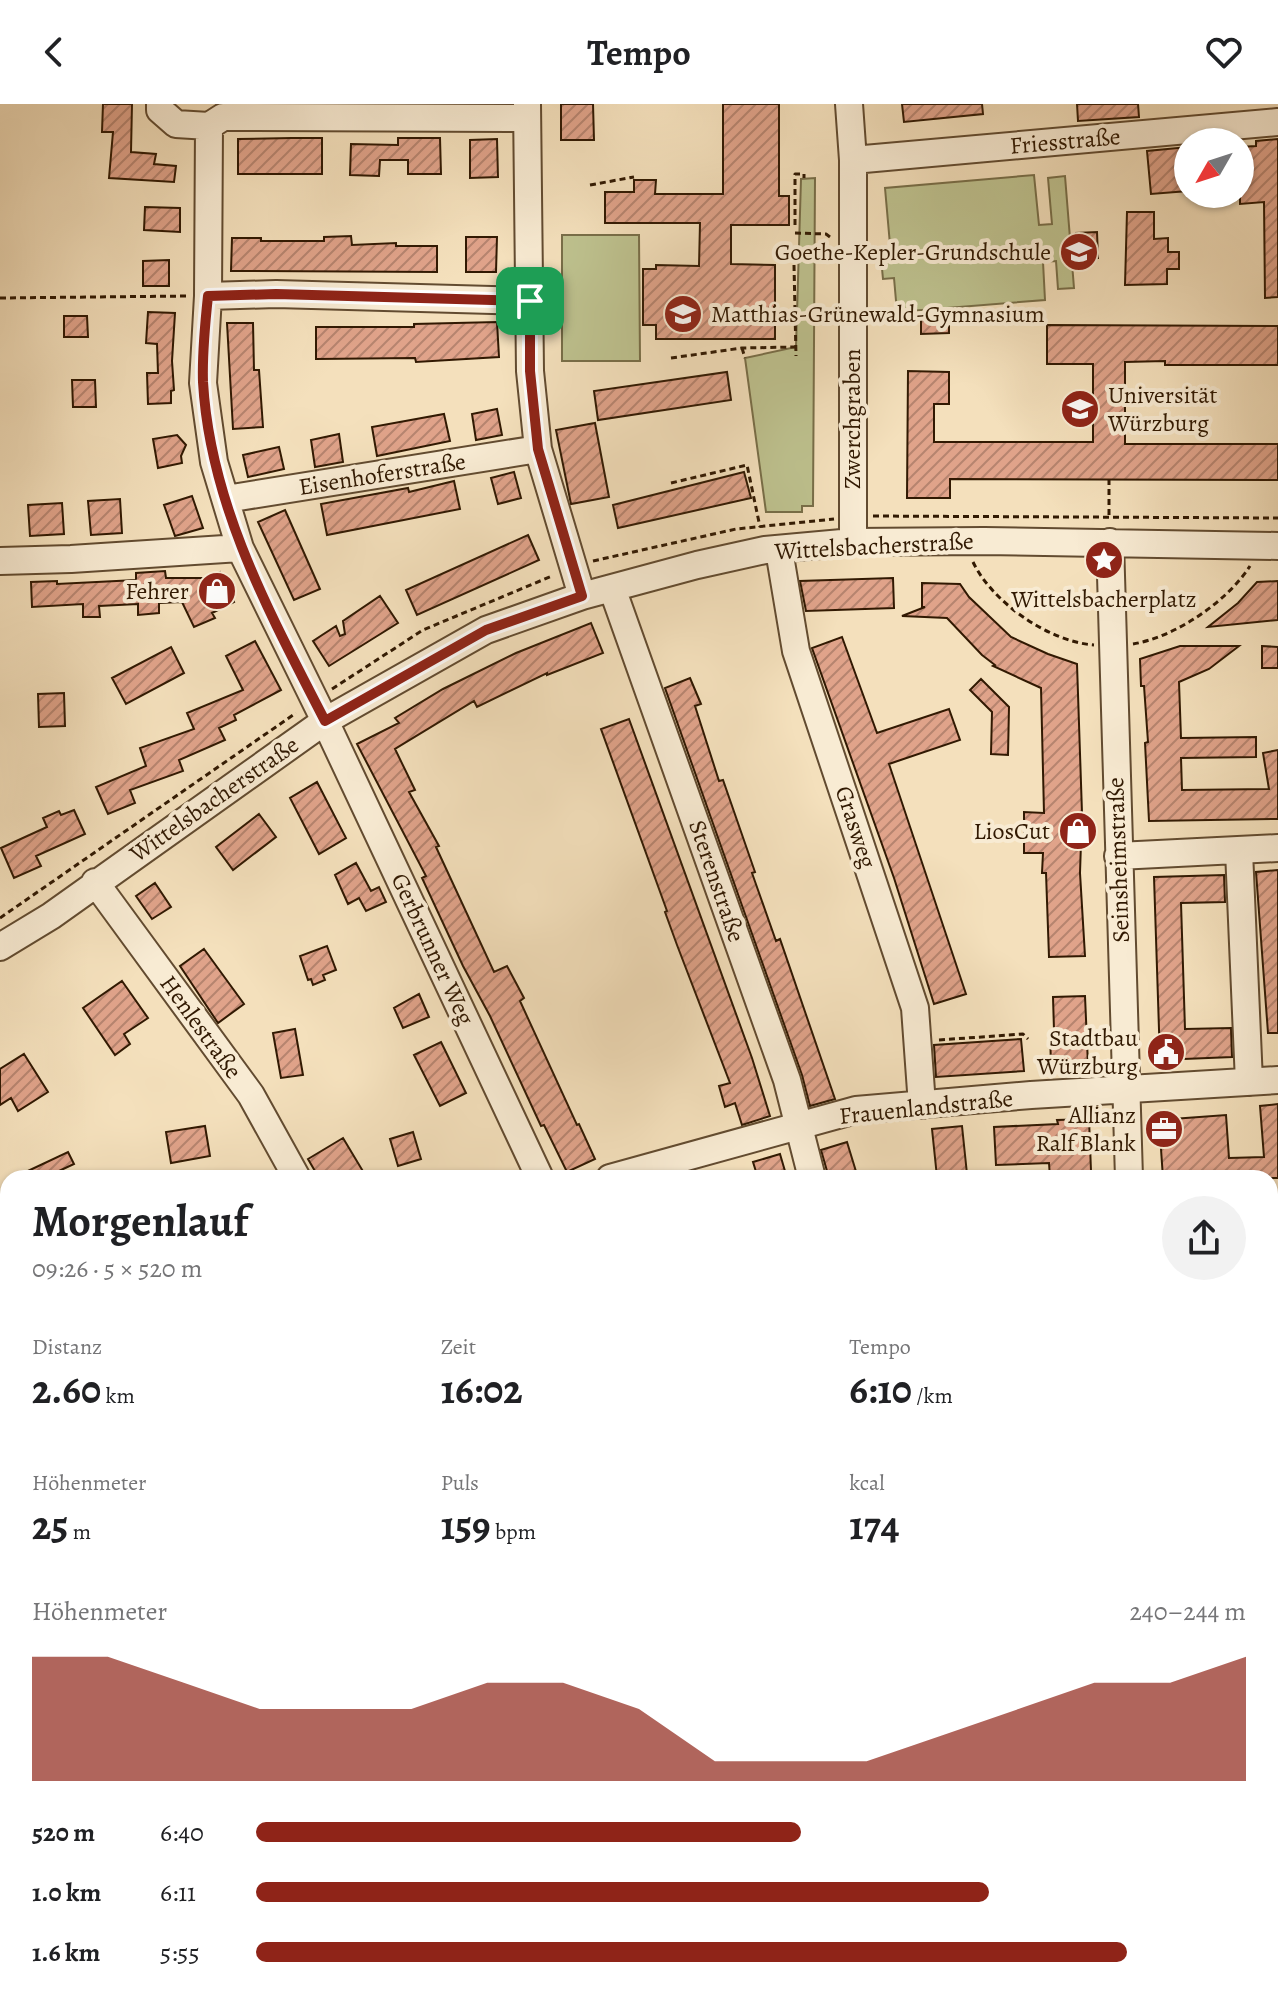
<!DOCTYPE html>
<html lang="de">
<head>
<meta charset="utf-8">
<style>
  body { margin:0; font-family:Alegreya,serif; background:#f2f2f2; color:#202124; height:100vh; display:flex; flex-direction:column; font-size:30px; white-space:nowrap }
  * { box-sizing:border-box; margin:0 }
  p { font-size:26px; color:#757577 }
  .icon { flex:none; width:44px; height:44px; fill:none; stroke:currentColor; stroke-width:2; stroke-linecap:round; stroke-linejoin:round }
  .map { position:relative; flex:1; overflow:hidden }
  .side { position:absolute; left:0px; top:1066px; width:1278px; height:828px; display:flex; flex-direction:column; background:#fff; border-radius:24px 24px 0 0; box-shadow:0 2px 6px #0004 }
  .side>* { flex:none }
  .needle { width:52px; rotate:231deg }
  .controls { position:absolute; left:1174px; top:24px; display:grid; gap:16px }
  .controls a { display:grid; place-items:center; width:80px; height:80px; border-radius:50%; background:#fff; box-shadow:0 2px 6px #0004; font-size:40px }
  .pin { position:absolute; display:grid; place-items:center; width:68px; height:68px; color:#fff; margin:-34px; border-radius:16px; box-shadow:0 4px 12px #0006 }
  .round { display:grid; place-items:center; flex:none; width:84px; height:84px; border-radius:42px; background:#f2f2f2 }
  .overview { display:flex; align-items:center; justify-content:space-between; height:136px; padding:0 32px }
  h1 { font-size:44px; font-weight:700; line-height:60px }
  .figures { display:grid; grid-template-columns:repeat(3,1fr); gap:12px; height:136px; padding:8px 32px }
  .figures div { display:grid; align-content:center }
  .figures b { font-size:40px; font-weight:700 }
  .figures small { font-size:22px; font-weight:400 }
  .figures p { font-size:22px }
  .chart { height:224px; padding:16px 32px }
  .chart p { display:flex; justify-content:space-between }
  .chart svg { width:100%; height:144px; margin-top:8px; fill:#8f2418; opacity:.7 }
  ul { padding:0 32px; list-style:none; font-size:26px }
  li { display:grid; grid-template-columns:128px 96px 1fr; align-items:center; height:60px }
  li i { height:20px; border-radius:10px; background:#8f2418 }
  header { display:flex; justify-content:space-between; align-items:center; height:104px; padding:0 32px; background:#fff; font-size:36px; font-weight:700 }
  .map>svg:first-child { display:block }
  .grass { fill:#bec28f; stroke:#786e48; stroke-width:2 }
  .building { fill:url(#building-hatch); stroke:#311902; stroke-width:2 }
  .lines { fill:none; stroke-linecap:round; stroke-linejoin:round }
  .minor-casing { stroke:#624b30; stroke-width:30 }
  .major-casing { stroke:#311902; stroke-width:38 }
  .path { stroke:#311902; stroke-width:3; stroke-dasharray:6 4; stroke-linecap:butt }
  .minor { stroke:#f8ebd3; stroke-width:26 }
  .major { stroke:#f4e0bc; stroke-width:34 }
  .rail-casing { stroke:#311902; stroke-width:8 }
  .rail { stroke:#f8ebd3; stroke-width:5; stroke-dasharray:15; stroke-linecap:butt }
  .route-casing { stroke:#fff; stroke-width:16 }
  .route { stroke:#8f2418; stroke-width:10 }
  .labels { text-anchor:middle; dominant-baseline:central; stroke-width:8; stroke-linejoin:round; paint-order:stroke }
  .street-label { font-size:24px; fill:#311902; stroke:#f8ebd3 }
  .poi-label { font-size:24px; fill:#311902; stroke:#f8ebd3; text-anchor:end }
</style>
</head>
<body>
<header><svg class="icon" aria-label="back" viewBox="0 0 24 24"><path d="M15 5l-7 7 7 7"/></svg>Tempo<svg class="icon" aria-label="heart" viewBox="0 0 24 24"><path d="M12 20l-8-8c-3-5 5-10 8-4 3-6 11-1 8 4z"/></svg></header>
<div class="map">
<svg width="1278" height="1894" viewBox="0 0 1278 1894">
  <defs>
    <pattern id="building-hatch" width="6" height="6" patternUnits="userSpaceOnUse" patternTransform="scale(2)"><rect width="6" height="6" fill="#e0a38a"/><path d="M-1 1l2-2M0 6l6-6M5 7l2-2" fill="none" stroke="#b6846f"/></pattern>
  </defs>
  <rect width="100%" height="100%" fill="#f4e0bc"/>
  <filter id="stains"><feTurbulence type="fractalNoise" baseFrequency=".0025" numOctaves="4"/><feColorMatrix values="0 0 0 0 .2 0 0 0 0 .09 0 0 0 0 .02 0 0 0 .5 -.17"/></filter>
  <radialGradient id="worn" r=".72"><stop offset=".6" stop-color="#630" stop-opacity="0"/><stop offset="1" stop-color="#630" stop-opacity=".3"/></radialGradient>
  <path class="grass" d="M1034,71L1039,121L1052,120L1048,74L1065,72L1074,184L1058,185L1056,157L1043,158L1045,196L897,208L894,174L883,175L881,154L891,152L885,84Z
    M815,74L813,402H802V408H766L745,254L796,243L801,75Z
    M562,131H639L640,257H562Z"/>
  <path class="building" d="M103,0H132L131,48L156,50L154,60L176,62L174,78L109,74L113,28H102Z
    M561,0H593L594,36H561Z
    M723,0H779V92H789V121H731V160L775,161V235H656V221H643V165H656V161L699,162L700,119H605V88H634V76H656L655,90H723Z
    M902,0H982L983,10L904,18Z
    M1077,0H1138L1139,13L1078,17Z
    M292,34H322V70H238V35Z
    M398,34H440L441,70H408V56H380L379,72L350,71L351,40L398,41Z
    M497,35L498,73L470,74V36Z
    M1278,35V193L1265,194L1264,98L1240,100V43L1256,42V37Z
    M1188,43V87L1151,90L1147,47Z
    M145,103L180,104V128L144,126Z
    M1127,108H1154V135L1168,134V148H1179V165H1167V180L1125,181Z
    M1097,128L1098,154L1077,155L1076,129Z
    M351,132L352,141L396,139V142H437V168L231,167L232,134H261V137H324V133Z
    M466,133H497L496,168H466Z
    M169,156V182H143V157Z
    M148,208L175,209L172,257L174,286L171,287V299L148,300L147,269H158L157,240L146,239Z
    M921,210H949V229L921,230Z
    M64,212H87L88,233H64Z
    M497,218L499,253L416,258L415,254L316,255V223H414V220Z
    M227,219H253L254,266H259L263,323L233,325Z
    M1047,221L1278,222V261H1165V257L1125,258V340H1278V376L950,375V394H907L908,267L949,268V300H934V338H1093V260H1047Z
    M727,268L731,296L598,316L594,287Z
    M72,276H95L96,303H73Z
    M497,305L502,331L476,336L472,310Z
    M444,310L450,337L377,352L372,323Z
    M595,319L609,393L571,400L556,326Z
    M339,330L343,358L315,363L311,336Z
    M177,331L186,341L181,352L182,359L158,364L153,335Z
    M279,343L284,365L248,373L243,351Z
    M514,368L521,394L498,400L491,374Z
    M744,368L751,394L618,424L613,401Z
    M454,377L460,405L327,431L321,400L408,384L409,388Z
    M192,392L203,424L175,432L164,401Z
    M120,395L122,429L91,431L88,397Z
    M62,399L64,430L30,432L28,401Z
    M285,406L320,485L294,496L258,418Z
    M528,431L539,456L417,511L406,486Z
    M165,467L166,474H207L220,468L234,498L212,509L215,514L194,523L182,498L159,499V509L138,511V500L99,502L100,513H83V500L32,503L31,478L57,477V480L136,476V469Z
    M893,474L894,504L806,507L800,477Z
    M1278,477V516L1208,523L1238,499L1257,478Z
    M922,479L960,480L969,493L1011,533L1048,550L1077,560L1082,709L1080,769L1085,852L1049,853L1046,769H1042L1043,749H1024V708L1044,709L1041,584L993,562L995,561L982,551L947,514L902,512L925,503H922Z
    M380,492L398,519L329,562L313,537L336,522L340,532L345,530L343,517Z
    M591,519L603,549L547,571V569L477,603L474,597L395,645L415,686L409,688L439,742L436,743L494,868L507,862L524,894L520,897L577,1021L579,1020L595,1055L567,1068L544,1021L541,1022L490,912L463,862L422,774L426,772L357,640L399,619L395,614L443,585L516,549Z
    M842,533L877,629L949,605L960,636L889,660L966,890L934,900L894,774L812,544Z
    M255,537L281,586L234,611L236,616L219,624L225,636L179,656L183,667L130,686L135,699L108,710L96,683L146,662L140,644L194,625L187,609L243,586L226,552Z
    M1180,542H1239L1209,565L1179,578L1181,634L1256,633V653L1181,654L1182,686L1269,685L1263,649L1278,646V715L1149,717L1145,639L1148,638L1144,582H1141L1140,555Z
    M1262,542L1278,543V564H1262Z
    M171,543L184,569L126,600L112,574Z
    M690,574L701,600L695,602L719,677L723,676L755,768L752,769L776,837L780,835L835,995L810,1002L802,971L665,584Z
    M981,575L1009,603L1008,651L991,650L992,608L970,586Z
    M64,589L65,622L39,623L38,590Z
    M629,615L752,954L770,1012L742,1021L735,999L725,1003L719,982L730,979L677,841L665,808L667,807L601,625Z
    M317,678L346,734L319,750L290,694Z
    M74,706L85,730L36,752L41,762L14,774L1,744L47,723L43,714L59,707L61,711Z
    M259,710L276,733L233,766L216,743Z
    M356,759L371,787L379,783L386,798L366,807L359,794L348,800L335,771Z
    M1278,766V929H1268L1256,768Z
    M1224,771L1225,798L1181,799L1185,925L1231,924L1232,953L1160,956L1154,773Z
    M155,779L171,803L152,815L136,792Z
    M327,842L336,866L323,871L325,876L313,881L311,875L308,876L300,852Z
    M204,845L244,900L218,919L180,862Z
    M122,877L148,914L124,930L130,940L115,951L83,904Z
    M419,890L429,913L403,924L394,904Z
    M1085,892L1088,961L1051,962L1050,927L1054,926L1053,893Z
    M295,925L303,971L281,974L273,929Z
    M1021,935L1024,967L936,973L934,941Z
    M441,938L466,989L440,1002L414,951Z
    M24,950L48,988L18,1007L11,994L0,1001V965Z
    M1278,1000V1074H1163L1159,1016L1226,1011L1229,1054L1264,1053L1260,1002Z
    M1089,1015L1091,1067H1080V1074H1050L1049,1059L996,1061L994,1023L1058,1020L1057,1016Z
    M205,1022L210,1052L171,1059L166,1028Z
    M962,1022L967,1070L937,1073L932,1025Z
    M413,1028L421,1055L398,1062L390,1035Z
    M343,1034L367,1074H319L308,1055Z
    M847,1038L858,1074H829L821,1046Z
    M68,1048L74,1060L44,1074H13Z
    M780,1050L787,1074H758L753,1058Z"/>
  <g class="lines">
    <g class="minor-casing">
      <path id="minor" d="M160,0V6L176,20L209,22
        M527,0L530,267L538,345L582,492
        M849,0L853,56V438
        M209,22L208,192L203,279L214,358L240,444L325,617L540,1074
        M209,22L223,13L527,14
        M853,56L1278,18
        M208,192L276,190L530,197
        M226,395L538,345
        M1110,438L1129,1074
        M779,446L796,547L915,904L922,1001
        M0,457L71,455L240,444
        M612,484L787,976L812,1074
        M1239,747L1249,978
        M1118,752L1278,744
        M95,778L251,991L297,1074
        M0,843L51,812L325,617L486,526L582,492L697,461L765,446L853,438L984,437L1278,442
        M610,1074L856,1006L1031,991L1278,976
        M0,1132L8,1145
        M1270,1339L1278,1336
        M0,1468L8,1465
        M1270,1743L1278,1744
        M0,1869L8,1868
        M152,1886L157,1894
        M376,1886L378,1894
        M574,1886L578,1894
        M821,1886V1894
        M758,1894L774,1886
        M1096,1894L1098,1886"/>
    </g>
    <g class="major-casing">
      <path id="major" d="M1270,1653L1278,1654
        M0,1699H8"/>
    </g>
    <path class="path" d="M590,81L634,73
      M795,121V70H804V74
      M795,129L826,130L830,133
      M794,161L796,252
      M0,194L188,192
      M742,244L745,254
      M671,254L742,244L796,243
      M1109,375V411
      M671,379L747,361L760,423
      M873,412L1278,414
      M593,457L736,425L834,415
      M973,458C992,498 1049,538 1094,541
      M1133,540C1175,533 1227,498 1250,462
      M332,585L423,526L552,472
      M0,814L296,609
      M939,936L1023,930L1028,935
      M1270,1211L1272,1206"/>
    <use href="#minor" class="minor"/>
    <use href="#major" class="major"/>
    <g class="rail-casing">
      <path id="rail" d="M1270,1710L1278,1711
        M0,1786L8,1784"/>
    </g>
    <use href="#rail" class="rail"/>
  </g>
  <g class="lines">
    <g class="route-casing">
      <path id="route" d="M276,190L530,197V267L538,345L582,492L486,526L325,617C270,510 210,401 203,278C202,249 205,220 208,192Z"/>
    </g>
    <use href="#route" class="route"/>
  </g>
  <defs>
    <g id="school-disc" transform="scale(2)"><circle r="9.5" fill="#8f2418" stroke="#f8ebd3"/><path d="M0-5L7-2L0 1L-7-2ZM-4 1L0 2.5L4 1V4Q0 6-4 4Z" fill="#fff"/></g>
    <g id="university-disc" transform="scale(2)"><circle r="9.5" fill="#8f2418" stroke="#f8ebd3"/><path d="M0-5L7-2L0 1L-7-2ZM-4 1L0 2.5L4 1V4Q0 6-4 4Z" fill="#fff"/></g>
    <g id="sight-disc" transform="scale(2)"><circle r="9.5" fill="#8f2418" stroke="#f8ebd3"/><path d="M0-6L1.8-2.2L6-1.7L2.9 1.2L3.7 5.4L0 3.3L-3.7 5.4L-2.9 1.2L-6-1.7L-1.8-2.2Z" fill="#fff"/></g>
    <g id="shop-disc" transform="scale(2)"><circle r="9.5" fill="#8f2418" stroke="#f8ebd3"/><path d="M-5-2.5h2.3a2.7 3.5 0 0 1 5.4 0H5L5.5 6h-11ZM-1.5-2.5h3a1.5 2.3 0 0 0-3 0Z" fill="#fff"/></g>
    <g id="civic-disc" transform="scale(2)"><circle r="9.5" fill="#8f2418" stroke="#f8ebd3"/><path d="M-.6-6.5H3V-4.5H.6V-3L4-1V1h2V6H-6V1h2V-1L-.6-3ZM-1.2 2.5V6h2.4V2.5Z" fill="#fff"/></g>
    <g id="office-disc" transform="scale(2)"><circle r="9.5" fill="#8f2418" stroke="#f8ebd3"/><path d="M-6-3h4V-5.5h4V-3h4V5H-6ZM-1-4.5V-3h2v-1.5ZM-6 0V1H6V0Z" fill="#fff"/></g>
  </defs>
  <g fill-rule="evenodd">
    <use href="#school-disc" x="1079" y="148"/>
    <use href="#school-disc" x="683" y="210"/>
    <use href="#university-disc" x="1080" y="305"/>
    <use href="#sight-disc" x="1104" y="456"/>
    <use href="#shop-disc" x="217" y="487"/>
    <use href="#shop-disc" x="1078" y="727"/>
    <use href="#civic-disc" x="1166" y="948"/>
    <use href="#office-disc" x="1164" y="1025"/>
  </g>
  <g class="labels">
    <g class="street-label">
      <text transform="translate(1065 37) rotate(-5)">Friesstraße</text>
      <text transform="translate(852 315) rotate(-90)">Zwerchgraben</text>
      <text transform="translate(382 370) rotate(-9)">Eisenhoferstraße</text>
      <text transform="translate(874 442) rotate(-3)">Wittelsbacherstraße</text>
      <text transform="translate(214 695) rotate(-35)">Wittelsbacherstraße</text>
      <text transform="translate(856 723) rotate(72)">Grasweg</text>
      <text transform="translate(1118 756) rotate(-92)">Seinsheimstraße</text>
      <text transform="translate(717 777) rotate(71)">Sterenstraße</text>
      <text transform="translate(433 845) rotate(65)">Gerbrunner Weg</text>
      <text transform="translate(201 923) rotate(54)">Henlestraße</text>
      <text transform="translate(926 1003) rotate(-6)">Frauenlandstraße</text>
    </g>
    <g class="poi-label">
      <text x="1051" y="148">Goethe-Kepler-Grundschule</text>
      <text x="711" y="210" text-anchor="start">Matthias-Grünewald-Gymnasium</text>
      <text x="1108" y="291" text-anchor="start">Universität<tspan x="1108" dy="28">Würzburg</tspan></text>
      <text x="189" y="487">Fehrer</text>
      <text x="1104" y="495" text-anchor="middle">Wittelsbacherplatz</text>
      <text x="1050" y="727">LiosCut</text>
      <text x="1138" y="934">Stadtbau<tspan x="1138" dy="28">Würzburg</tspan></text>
      <text x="1136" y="1011">Allianz<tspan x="1136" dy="28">Ralf Blank</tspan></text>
    </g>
  </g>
  <rect width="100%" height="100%" filter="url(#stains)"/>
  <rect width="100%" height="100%" fill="url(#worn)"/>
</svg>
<div class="controls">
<a><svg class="needle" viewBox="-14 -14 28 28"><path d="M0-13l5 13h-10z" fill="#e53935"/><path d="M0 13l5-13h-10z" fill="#757577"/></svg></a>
</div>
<div class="pin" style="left:530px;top:197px;background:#1e9e55"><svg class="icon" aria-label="arrive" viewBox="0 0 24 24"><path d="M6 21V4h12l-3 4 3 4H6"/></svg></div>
<section class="side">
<div class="overview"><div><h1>Morgenlauf</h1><p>09:26 · 5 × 520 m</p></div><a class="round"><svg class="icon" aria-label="share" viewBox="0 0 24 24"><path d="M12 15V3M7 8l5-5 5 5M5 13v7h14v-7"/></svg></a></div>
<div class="figures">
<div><p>Distanz</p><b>2.60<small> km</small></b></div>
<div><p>Zeit</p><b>16:02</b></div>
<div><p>Tempo</p><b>6:10<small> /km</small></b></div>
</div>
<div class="figures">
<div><p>Höhenmeter</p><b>25<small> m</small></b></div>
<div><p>Puls</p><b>159<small> bpm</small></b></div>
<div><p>kcal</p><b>174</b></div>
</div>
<div class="chart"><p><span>Höhenmeter</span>240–244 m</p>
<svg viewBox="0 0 160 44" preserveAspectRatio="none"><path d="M0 44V6L10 6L20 14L30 22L40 22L50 22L60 14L70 14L80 22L90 38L100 38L110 38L120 30L130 22L140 14L150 14L160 6V44z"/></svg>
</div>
<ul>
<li><b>520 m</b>6:40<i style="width:55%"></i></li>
<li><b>1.0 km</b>6:11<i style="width:74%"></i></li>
<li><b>1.6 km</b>5:55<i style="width:88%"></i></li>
</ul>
</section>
</div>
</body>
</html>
